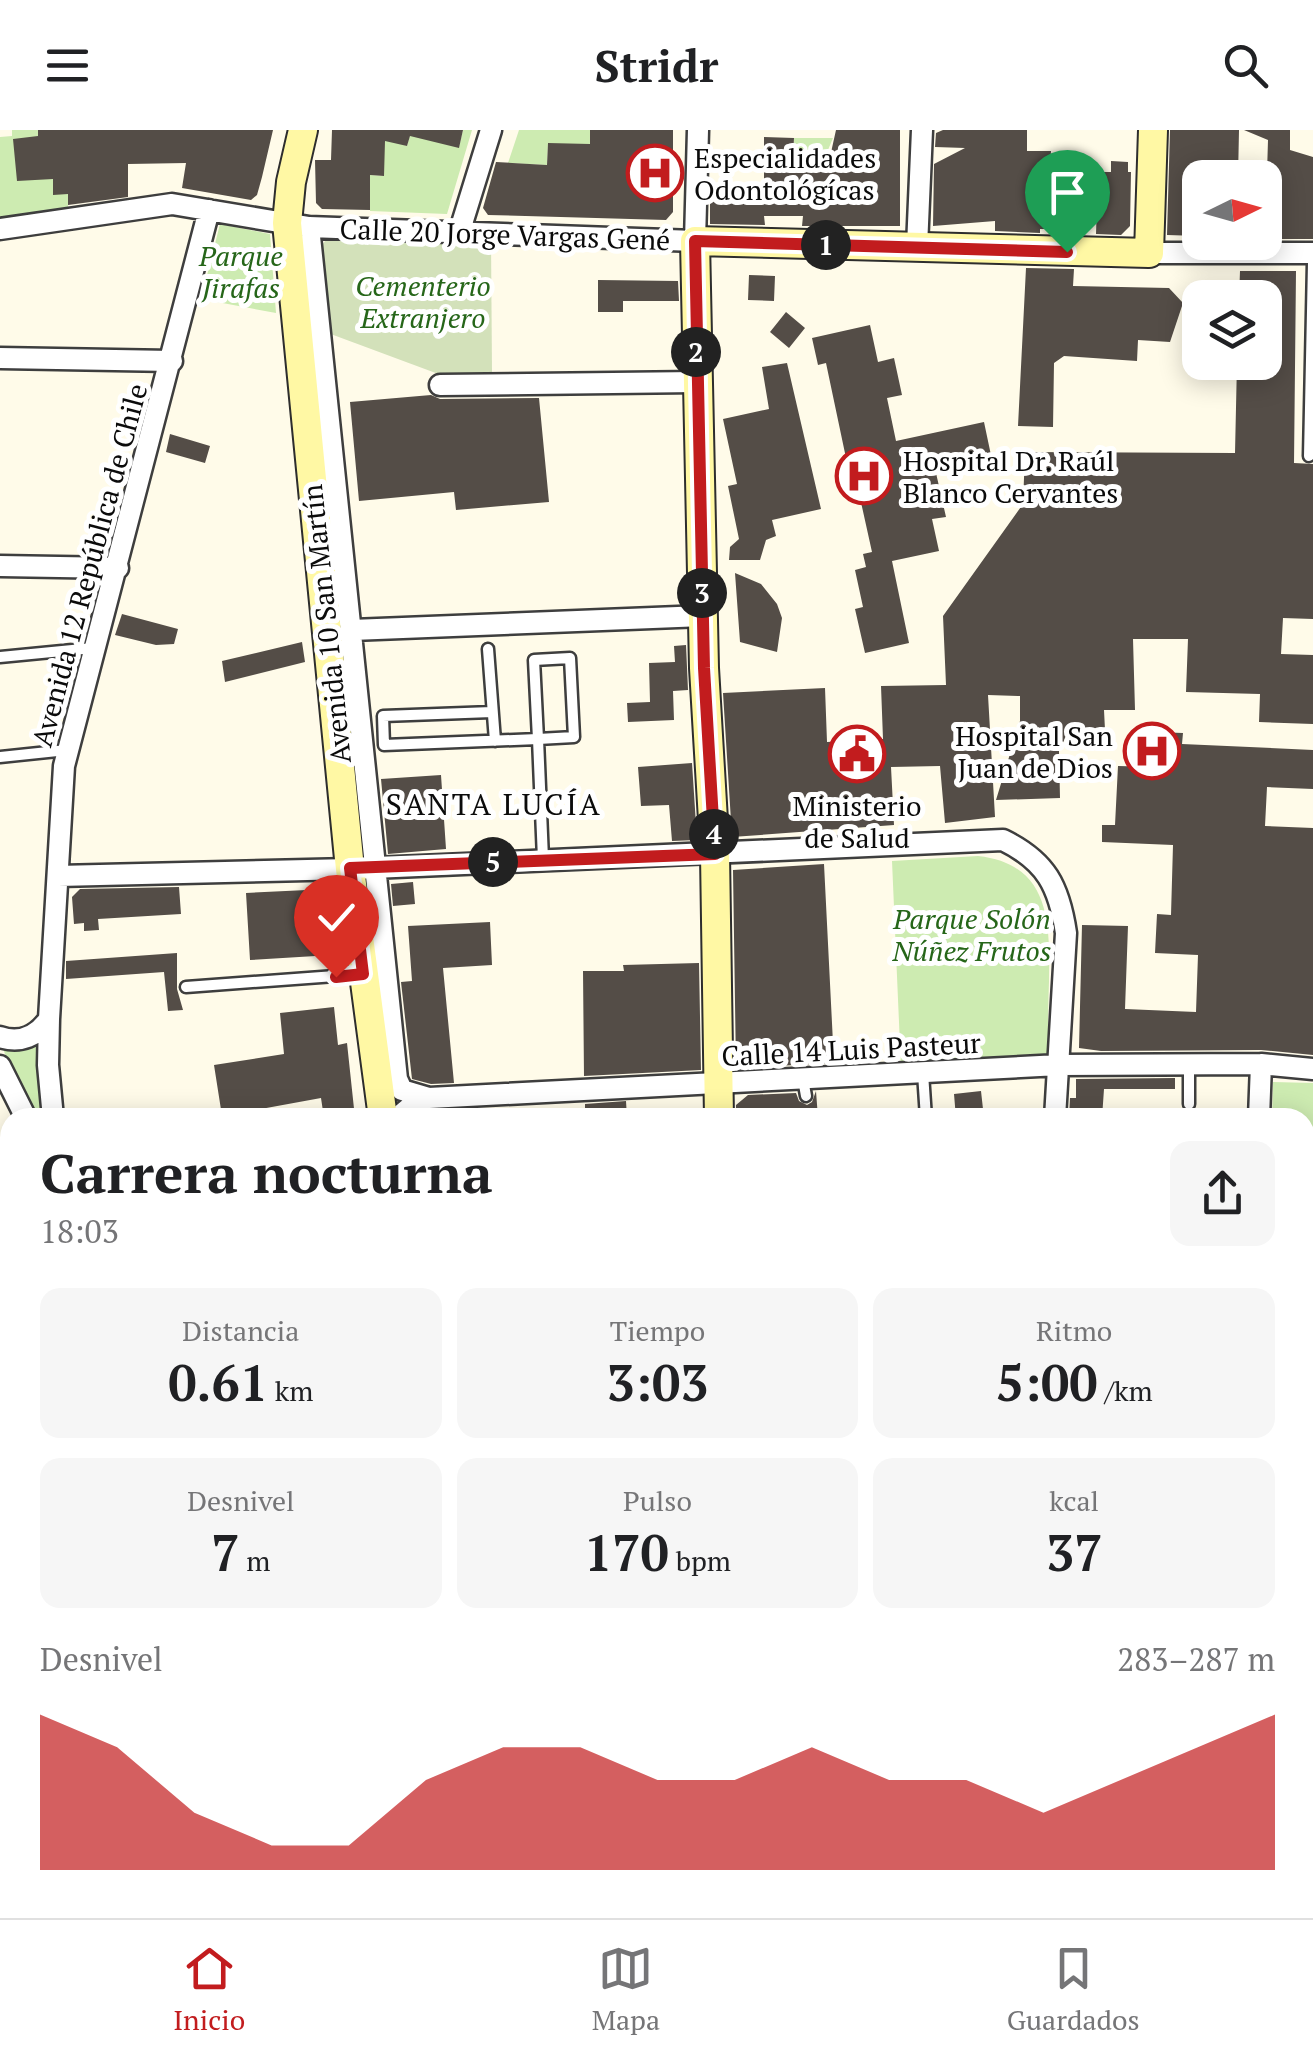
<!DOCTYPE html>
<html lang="es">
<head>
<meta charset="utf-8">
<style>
  body { margin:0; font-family:"PT Serif",serif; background:#f6f6f6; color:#202124; height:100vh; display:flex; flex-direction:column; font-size:38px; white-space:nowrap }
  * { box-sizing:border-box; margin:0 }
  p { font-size:32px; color:#757577 }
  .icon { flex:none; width:55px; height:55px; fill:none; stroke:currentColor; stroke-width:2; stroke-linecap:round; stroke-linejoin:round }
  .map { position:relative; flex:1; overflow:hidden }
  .sheet { position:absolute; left:0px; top:978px; width:1315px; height:812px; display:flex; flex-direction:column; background:#fff; border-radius:30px 30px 0 0; box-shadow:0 5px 25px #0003 }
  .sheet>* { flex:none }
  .needle { width:65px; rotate:85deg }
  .controls { position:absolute; left:1182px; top:30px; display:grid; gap:20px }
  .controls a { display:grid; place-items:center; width:100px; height:100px; border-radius:20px; background:#fff; box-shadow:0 5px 25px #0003; font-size:50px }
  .pin { position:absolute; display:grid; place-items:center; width:85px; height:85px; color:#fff; margin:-102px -42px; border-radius:50% 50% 50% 0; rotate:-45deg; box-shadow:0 0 10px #0007 }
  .pin .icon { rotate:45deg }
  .km { position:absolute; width:50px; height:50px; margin:-25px; border-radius:50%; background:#222; color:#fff; font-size:28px; line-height:50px; text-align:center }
  .round { display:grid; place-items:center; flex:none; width:105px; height:105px; border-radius:20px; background:#f6f6f6 }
  .summary { display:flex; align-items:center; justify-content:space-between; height:170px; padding:0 40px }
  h1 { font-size:55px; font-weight:600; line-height:75px }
  .stats { display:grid; grid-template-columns:repeat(3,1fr); gap:15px; height:170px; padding:10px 40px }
  .stats div { display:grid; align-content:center; border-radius:20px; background:#f6f6f6; text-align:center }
  .stats b { font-size:50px; font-weight:600 }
  .stats small { font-size:28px; font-weight:400 }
  .stats p { font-size:28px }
  .chart { height:280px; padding:20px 40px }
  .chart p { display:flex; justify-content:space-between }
  .chart svg { width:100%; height:180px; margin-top:10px; fill:#c21c1e; opacity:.7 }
  header { display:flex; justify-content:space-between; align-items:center; height:130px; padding:0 40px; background:#fff; font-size:45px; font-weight:600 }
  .tab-bar { display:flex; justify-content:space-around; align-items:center; height:140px; border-top:2px solid #e0e0e0; background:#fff; font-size:28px; color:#757577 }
  .tab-bar a { display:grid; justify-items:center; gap:5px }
  .tab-bar .selected { color:#c21c1e }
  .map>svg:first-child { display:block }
  .green { fill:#cdebb1 }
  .cemetery { fill:#d3e1ba }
  .building { fill:#544d47 }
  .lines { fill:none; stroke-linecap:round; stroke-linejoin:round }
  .lane-casing { stroke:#3e3e3e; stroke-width:15 }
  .street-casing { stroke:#3e3e3e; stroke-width:25 }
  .secondary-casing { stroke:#2d2d2d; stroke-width:32 }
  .lane { stroke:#fff; stroke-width:10 }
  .street { stroke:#fff; stroke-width:20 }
  .secondary { stroke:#fff8a4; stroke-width:28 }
  .route-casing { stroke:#fff; stroke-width:20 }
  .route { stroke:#c21c1e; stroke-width:12 }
  .labels { text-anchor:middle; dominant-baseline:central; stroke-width:10; stroke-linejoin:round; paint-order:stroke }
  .poi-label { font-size:28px; fill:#0b0b0b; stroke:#fff; text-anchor:start }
  .street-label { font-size:28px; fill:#0b0b0b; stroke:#fff }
  .park-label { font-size:28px; font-style:italic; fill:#266619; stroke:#fff }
  .neighbourhood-label { font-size:30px; letter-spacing:2.5px; fill:#0b0b0b; stroke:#fff }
</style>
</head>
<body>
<header><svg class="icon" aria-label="menu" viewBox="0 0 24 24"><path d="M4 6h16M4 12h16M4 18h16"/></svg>Stridr<svg class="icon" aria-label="search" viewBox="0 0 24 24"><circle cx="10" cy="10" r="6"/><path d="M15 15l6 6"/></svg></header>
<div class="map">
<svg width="1313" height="1788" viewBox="0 0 1313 1788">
  <rect width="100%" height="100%" fill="#fffbe9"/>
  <path class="green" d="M12,0H38V6L53,19V64H68V77L0,87V7L12,6Z
    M463,0H472L447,84L370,81V45L383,46L374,3L407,16L410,5L459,17Z
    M519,0H590V14H548L547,35L508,33Z
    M794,8H833L825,27H794Z
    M220,94L270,104L276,183L201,169Z
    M978,726C1051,734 1050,794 1049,851C1048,877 1048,904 1048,930L901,938L892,731Z
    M43,904L45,987H35L18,959L2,916Z
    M1273,952L1313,953V1160H1305V988H1272Z
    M1305,1177H1313V1371H1305Z"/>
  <path class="cemetery" d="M327,109H491L492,243L441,245L328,203L321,116Z"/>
  <path class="building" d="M38,0H273L262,47L257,65L251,70L182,58L186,33L128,34V67L68,75V64L53,65V49L17,51L13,9L38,6Z
    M332,0H463L459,18L410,6L407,16L385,11L384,46L370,45V80L322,79L316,73L315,30H331Z
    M590,0H673V82L666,90L488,85L483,78L496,32L547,35L548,13L590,14Z
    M836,0H900V96H802L803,86H764L765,95L710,94V59L764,58V7L794,8L793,27H830Z
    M943,0H1027V21H1051L1046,99H1040V103L995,101V91L933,96L934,34L965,18L935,17L936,3Z
    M1170,0H1239L1238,48H1200L1199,106L1167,105Z
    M1244,0H1290V20L1313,27V109H1265L1268,10Z
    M1111,31L1128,32V42H1131L1130,96L1121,105L1096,104L1098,42H1111Z
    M1026,138L1074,139L1073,156L1169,158L1183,173L1170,212L1138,210L1137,231L1064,226L1054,233L1053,297L1018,296Z
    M1240,141H1296L1294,333L1313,334V489L1283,488L1281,524L1313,525V594L1259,592L1260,564L1186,562L1188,509H1133L1135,580H1104L1105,600H1069L1059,621L1060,668L996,670L1020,591V566L988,565L995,687L945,693L940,636L891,637L894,695L732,707L723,563L825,558L827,612L883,609L881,556L946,555L943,486L1023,374L1025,322L1235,323L1237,232H1265V168H1239Z
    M749,145L775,146L774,171L748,170Z
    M598,150L678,151L679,171H623V182H598Z
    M786,182L805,198L789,218L770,202Z
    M870,195L878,232L894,228L902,265L887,268L896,311L984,292L992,330L936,343L946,387L932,389L939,421L892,431L909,513L865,523L855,479L863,477L855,440L866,437L863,424L872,422L851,327L846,328L826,233L818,235L812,208Z
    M787,233L821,379L772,390L776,406L766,410L760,430H729L730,417L739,409L728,356L737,354L723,289L769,279L762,237Z
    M431,265L440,269L539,268L549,372L456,380L454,362L359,371L350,272Z
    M170,304L210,316L205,333L166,322Z
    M735,443L761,454L777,474L782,488L777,522L740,512Z
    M122,484L178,499L174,514L156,515L115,505Z
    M302,512L305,532L225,552L222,531Z
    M686,515L688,560L673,561L674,590L628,592L627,573L650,572L649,533L675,532L674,516Z
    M1156,602L1183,603L1182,614L1313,620V659L1267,657L1265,696L1313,698V925L1261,920L1101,921L1079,918L1082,795L1128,796L1125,879L1196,882L1198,825L1155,823L1157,784L1171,785L1173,715L1102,712V695H1115L1118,636L1155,637Z
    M692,633L697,710L672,711L669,675L641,676L638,637Z
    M441,645L446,719L388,724L381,649Z
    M824,734L834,933L736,938L733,740Z
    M413,752L415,774L393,776L391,754Z
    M179,757L181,784L98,789L99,800L84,801V793L74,794L72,767L80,759Z
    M328,759L332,825L250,830L246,763Z
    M490,792L492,835L443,838L454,953L431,954L412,949L401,852L412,851L408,796Z
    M177,823V859L183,880L168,881L164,842L66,849V831Z
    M699,833L701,940L584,946L583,841H624L623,835Z
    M334,877L338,915L347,913L355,988H324L321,968L222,986L214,935L284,924L280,883Z
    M1175,948V959H1104L1102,988H1069L1070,968H1076V949Z
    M816,961L818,988H736V975L748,965L796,963L799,971L807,975L812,972Z
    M981,961L984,988H956L954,964Z
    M626,971L627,988H585V974Z"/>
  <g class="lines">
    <g class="lane-casing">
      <path id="lane" d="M1309,326L1313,133
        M488,519L495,611
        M0,527L93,518
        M570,528L574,607L538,609L534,530Z
        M492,582L383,586L384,615L538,609L543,729
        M0,627L67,620
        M186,857L362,844
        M1189,935V974
        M923,943L926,988
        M803,949L806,966"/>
    </g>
    <g class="street-casing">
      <path id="street" d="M309,97L397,949L402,960L429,968
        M0,99L172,74L309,97L695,111L698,0
        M460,100L491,0
        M917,117L922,0
        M1149,123H1313
        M0,228L172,231
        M440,255L697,252
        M0,436L118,438
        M352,500L703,486
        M58,746L350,739L1003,710C1046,731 1059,756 1066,803L1055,988
        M0,907C21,914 37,906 49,889
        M0,936L26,988
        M53,988L48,935L49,889L64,636L209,80
        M397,988L415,973L429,968L1059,935L1261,934L1313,939
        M1259,988L1261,934
        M0,1499L10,1526
        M1305,1607H1313
        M0,1645H10
        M57,1780V1788
        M284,1780L285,1788
        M990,1788L991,1780
        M1228,1788V1780"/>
    </g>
    <g class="secondary-casing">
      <path id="secondary" d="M303,0L291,52L287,93L350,739L383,988
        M719,988L715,724L704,538L695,111L1149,123L1153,0
        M1305,1170H1313
        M0,1240H10
        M1305,1384L1313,1383
        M0,1452L10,1451
        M492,1780L493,1788
        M735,1780V1788"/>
    </g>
    <use href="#lane" class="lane"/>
    <use href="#street" class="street"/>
    <use href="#secondary" class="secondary"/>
  </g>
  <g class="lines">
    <g class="route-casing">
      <path id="route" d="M336,847L363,844L350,738L715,724L704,538L695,111L1067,122"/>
    </g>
    <use href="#route" class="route"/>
  </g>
  <defs>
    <g id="hospital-ring" transform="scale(2.875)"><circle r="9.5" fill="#fff" stroke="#c21c1e" stroke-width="1.5"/><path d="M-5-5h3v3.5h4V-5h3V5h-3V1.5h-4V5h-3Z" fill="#c21c1e"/></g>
    <g id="civic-ring" transform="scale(2.875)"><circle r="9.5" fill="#fff" stroke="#c21c1e" stroke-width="1.5"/><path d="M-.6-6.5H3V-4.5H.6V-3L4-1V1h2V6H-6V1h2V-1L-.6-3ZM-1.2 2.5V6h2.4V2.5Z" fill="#c21c1e"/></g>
  </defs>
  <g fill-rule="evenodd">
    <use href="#hospital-ring" x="655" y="43"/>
    <use href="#hospital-ring" x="864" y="346"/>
    <use href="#hospital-ring" x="1152" y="621"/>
    <use href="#civic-ring" x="857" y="624"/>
  </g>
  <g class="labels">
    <g class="poi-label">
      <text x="694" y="27">Especialidades<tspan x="694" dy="32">Odontológícas</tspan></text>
      <text x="903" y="330">Hospital Dr. Raúl<tspan x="903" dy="32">Blanco Cervantes</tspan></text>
      <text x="1113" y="605" text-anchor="end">Hospital San<tspan x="1113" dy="32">Juan de Dios</tspan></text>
      <text x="857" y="675" text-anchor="middle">Ministerio<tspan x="857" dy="32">de Salud</tspan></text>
    </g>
    <g class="street-label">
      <text transform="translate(505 104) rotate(2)">Calle 20 Jorge Vargas Gené</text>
      <text transform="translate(89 435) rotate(-75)">Avenida 12 República de Chile</text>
      <text transform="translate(326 494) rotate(-96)">Avenida 10 San Martín</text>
      <text transform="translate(851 919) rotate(-3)">Calle 14 Luis Pasteur</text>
    </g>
    <g class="park-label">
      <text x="241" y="125">Parque<tspan x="241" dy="32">Jirafas</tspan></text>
      <text x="423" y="155">Cementerio<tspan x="423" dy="32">Extranjero</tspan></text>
      <text x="972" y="788">Parque Solón<tspan x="972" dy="32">Núñez Frutos</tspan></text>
    </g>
    <g class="neighbourhood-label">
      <text x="494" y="674">SANTA LUCÍA</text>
    </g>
  </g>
</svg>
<div class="controls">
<a><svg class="needle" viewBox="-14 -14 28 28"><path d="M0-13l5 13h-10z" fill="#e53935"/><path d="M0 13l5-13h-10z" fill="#757577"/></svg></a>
<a><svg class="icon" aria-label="layers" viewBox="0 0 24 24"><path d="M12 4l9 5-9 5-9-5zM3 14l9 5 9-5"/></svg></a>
</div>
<div class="pin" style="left:1067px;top:122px;background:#1e9e55"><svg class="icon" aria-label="arrive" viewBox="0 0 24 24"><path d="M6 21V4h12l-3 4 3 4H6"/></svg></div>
<div class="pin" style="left:336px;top:847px;background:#d93025"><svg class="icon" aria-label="check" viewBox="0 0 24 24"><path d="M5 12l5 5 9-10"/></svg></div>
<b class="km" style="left:826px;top:115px">1</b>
<b class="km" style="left:696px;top:222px">2</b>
<b class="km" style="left:702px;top:463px">3</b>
<b class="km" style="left:714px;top:704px">4</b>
<b class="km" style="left:493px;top:732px">5</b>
<section class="sheet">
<div class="summary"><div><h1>Carrera nocturna</h1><p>18:03</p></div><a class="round"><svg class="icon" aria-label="share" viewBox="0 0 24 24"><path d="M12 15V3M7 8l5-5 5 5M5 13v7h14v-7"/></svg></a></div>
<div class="stats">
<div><p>Distancia</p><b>0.61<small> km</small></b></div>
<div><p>Tiempo</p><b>3:03</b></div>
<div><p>Ritmo</p><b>5:00<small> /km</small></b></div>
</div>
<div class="stats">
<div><p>Desnivel</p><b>7<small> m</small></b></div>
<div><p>Pulso</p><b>170<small> bpm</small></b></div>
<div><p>kcal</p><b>37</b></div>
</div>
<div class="chart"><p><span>Desnivel</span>283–287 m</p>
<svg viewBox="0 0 160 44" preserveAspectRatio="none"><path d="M0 44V6L10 14L20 30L30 38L40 38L50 22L60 14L70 14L80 22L90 22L100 14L110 22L120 22L130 30L140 22L150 14L160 6V44z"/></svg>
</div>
</section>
</div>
<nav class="tab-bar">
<a class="selected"><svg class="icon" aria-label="home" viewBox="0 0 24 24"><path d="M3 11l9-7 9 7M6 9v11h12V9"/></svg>Inicio</a>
<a><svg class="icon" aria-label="map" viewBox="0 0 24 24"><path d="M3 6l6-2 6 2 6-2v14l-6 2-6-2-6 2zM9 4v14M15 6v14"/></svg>Mapa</a>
<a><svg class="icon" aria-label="saved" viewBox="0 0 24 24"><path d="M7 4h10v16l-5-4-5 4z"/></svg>Guardados</a>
</nav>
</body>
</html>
